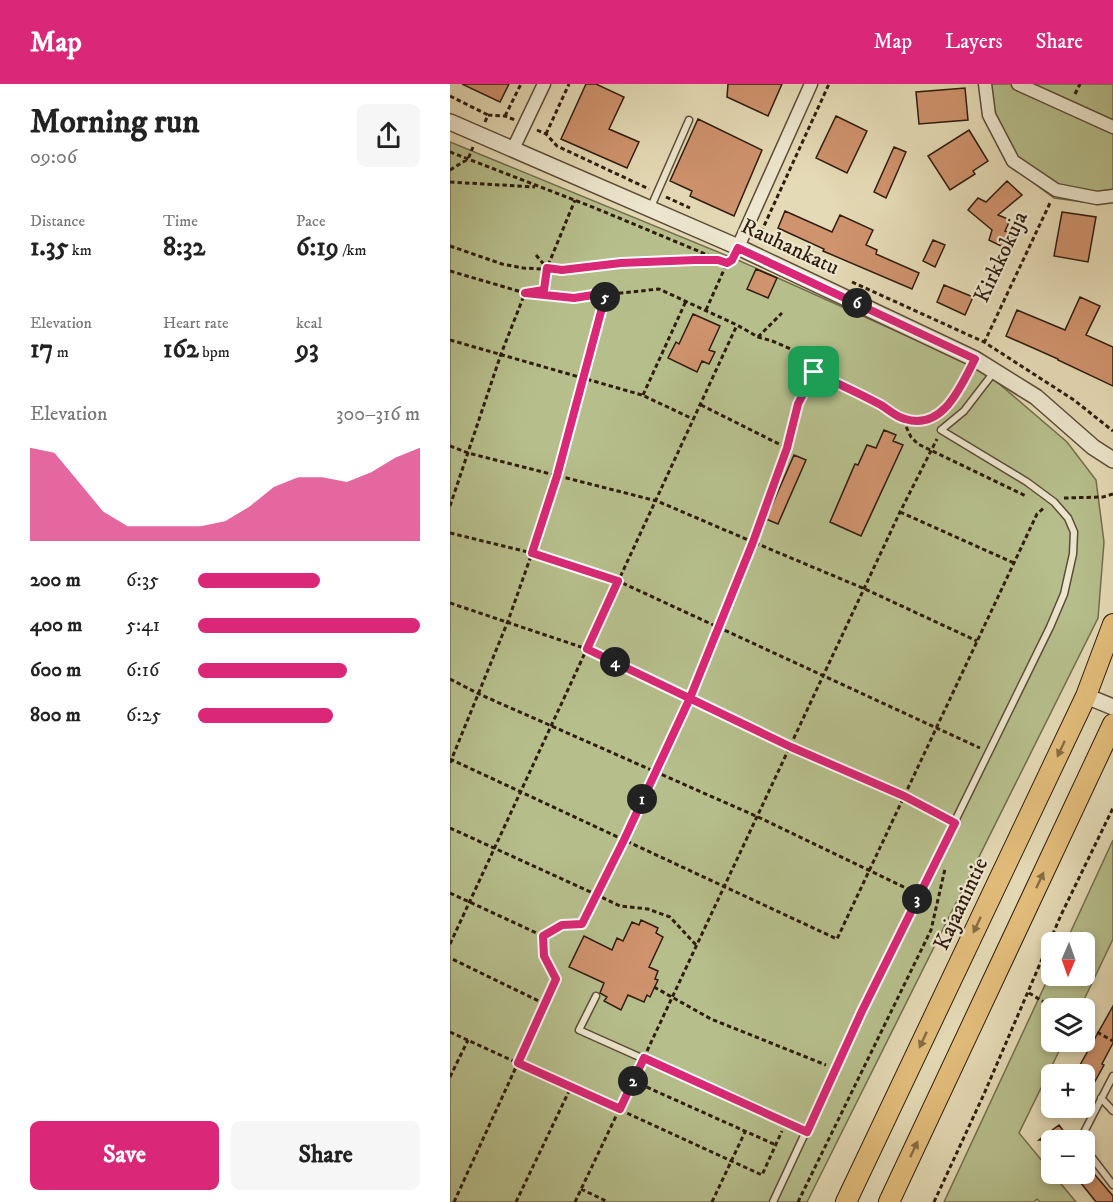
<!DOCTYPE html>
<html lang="en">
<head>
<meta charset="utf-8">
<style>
  body { margin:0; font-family:"IM FELL DW Pica",serif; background:#f6f6f6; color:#222; height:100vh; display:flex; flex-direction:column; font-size:22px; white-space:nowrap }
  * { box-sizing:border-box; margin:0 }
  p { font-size:20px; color:#767676 }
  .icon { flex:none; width:33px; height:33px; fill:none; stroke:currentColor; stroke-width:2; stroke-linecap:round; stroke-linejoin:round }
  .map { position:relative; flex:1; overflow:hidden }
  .side { display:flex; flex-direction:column; background:#fff; width:450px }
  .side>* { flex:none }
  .needle { width:39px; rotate:182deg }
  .controls { position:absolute; left:591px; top:848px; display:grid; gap:12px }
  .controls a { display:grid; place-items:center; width:54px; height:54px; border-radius:9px; background:#fff; box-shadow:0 3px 9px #0003; font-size:30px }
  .pin { position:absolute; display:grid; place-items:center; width:51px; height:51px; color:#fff; margin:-26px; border-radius:12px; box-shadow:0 3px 9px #0006 }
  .km { position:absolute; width:30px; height:30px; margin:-15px; border-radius:50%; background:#222; color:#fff; font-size:16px; line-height:30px; text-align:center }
  .round { display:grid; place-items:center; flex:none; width:63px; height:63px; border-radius:9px; background:#f6f6f6 }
  .summary { display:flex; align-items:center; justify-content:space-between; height:102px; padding:0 30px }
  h1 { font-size:33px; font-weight:700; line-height:45px }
  .stats { display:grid; grid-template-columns:repeat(3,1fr); gap:9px; height:102px; padding:6px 30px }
  .stats div { display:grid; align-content:center }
  .stats b { font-size:26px; font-weight:700 }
  .stats small { font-size:16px; font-weight:400 }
  .stats p { font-size:16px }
  .chart { height:168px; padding:12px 30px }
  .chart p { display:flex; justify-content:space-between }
  .chart svg { width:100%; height:108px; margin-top:6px; fill:#db2777; opacity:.7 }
  .cta { display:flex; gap:12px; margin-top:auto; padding:12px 30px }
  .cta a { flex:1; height:69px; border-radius:9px; background:#db2777; color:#fff; font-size:24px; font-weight:700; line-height:69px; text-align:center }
  .cta a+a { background:#f6f6f6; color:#222 }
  ul { padding:0 30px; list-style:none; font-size:20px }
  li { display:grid; grid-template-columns:96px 72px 1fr; align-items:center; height:45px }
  li i { height:15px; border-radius:8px; background:#db2777 }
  header { display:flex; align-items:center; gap:36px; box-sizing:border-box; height:84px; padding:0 30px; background:#db2777; color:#fff }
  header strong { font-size:28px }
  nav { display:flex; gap:33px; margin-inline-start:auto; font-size:21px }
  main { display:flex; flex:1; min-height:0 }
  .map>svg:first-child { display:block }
  .green { fill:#b6bf8c; stroke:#736e4e; stroke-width:1.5 }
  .building { fill:#cf936d; stroke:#301c0f; stroke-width:1.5 }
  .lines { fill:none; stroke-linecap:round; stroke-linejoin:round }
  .service-casing { stroke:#5d4c38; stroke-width:9 }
  .minor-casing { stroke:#5d4c38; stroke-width:15 }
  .tertiary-casing { stroke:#5d4c38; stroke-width:18 }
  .primary-casing { stroke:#301c0f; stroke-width:22 }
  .path { stroke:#301c0f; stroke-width:3; stroke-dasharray:4.5 3; stroke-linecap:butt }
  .service { stroke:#ede7cf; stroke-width:6 }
  .minor { stroke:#ede7cf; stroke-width:12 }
  .tertiary { stroke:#ede7cf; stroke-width:15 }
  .primary { stroke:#e2bd7a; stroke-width:20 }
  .oneway { fill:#896c44 }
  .route-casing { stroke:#fff; stroke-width:12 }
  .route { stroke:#db2777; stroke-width:8 }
  .labels { text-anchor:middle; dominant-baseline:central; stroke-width:4.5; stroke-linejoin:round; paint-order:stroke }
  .street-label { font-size:22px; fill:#301c0f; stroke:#ede7cf }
</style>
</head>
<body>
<header>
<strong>Map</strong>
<nav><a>Map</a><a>Layers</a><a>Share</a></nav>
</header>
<main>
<section class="side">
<div class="summary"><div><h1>Morning run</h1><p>09:06</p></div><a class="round"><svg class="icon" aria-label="share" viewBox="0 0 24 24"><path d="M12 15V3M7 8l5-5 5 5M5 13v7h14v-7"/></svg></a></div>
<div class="stats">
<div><p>Distance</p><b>1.35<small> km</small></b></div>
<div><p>Time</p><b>8:32</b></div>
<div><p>Pace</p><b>6:19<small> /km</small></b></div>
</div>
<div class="stats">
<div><p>Elevation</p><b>17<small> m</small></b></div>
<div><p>Heart rate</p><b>162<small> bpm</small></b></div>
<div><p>kcal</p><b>93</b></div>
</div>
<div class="chart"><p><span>Elevation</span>300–316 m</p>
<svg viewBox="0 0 160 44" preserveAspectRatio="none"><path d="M0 44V6L10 8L20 20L30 32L40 38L50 38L60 38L70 38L80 36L90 30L100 22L110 18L120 18L130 20L140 16L150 10L160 6V44z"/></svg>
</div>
<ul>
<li><b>200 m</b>6:35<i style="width:55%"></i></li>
<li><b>400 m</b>5:41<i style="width:100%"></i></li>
<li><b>600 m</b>6:16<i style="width:67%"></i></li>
<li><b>800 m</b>6:25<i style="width:61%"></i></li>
</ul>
<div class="cta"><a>Save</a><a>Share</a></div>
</section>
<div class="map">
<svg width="663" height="1118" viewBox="0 0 663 1118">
  <rect width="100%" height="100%" fill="#e4dab5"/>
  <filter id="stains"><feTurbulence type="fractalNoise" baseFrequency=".00333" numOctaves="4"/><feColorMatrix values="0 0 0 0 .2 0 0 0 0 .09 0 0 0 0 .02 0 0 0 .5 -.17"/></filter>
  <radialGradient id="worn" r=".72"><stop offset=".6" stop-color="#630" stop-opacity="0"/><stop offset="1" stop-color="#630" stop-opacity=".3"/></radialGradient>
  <path class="green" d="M531,0H663V117L648,120L604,114L561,82Z
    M0,58L290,177L533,286L617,358L646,396L654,458L648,534L357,1118H0Z
    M663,756V855L630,924H602V957H614L569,1049L626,1118H590L587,1115L584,1118H494L601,888L602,891H634V858H616Z"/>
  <path class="building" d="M12,0H59L50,18Z
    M136,0H146L174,13L159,45L189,58L177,84L111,55Z
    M278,0H332L318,32L277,13Z
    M515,4L518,36L469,40L466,8Z
    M386,32L417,47L397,89L366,74Z
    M248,35L312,66L284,132L240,112L242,107L220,97Z
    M519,46L538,77L523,87L525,90L500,106L478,72Z
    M444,63L456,68L436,114L424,108Z
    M557,97L572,111L548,131L560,136L555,147L564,151L557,165L539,156L542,146L518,126L528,114L536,118Z
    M335,127L382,148L390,131L423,146L416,161L427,166L426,170L469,189L462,205L373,167L374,165L328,144Z
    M612,128L646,133L638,178L604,172Z
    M483,156L495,161L485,183L473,177Z
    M306,185L327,194L318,214L297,205Z
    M494,201L523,213L515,231L487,218Z
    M630,213L650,222L636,251L663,263V302L608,276V275L556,252L567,226L615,246Z
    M243,230L270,242L259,266L265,268L259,280L252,277L247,288L218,274L226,258L229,260Z
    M434,346L446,351L443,357L453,361L411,452L380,438L405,380L408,381L417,361L426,364Z
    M344,371L356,376L328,440L316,435Z
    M191,836L208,844L206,849L213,853L199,883L208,887L205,895L208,896L200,913L197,911L194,918L178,911L171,926L154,917L157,913L150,909L154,899L119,883L134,852L162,866L167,854L173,857L182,838L189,841Z
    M663,922V959L652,980L654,981L634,1017V990H625Z
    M609,1041L620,1056H589Z
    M634,1078L663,1112V1118H646L623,1089H634Z"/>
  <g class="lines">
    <g class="service-casing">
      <path id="service" d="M200,125L239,36
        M146,912L129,946L357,1048
        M651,1014L663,1027
        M630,1056L663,992
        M634,1063L663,1101
        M323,1118L412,927L600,543L614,510L623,470L624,448L618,434L604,418L577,398L491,346L514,327L544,288"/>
    </g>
    <g class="minor-casing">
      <path id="minor" d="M535,0L539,31L563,77L606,106L647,114L663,112
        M568,0L663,43
        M63,65L94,0
        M288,163L361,0"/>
    </g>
    <g class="tertiary-casing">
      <path id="tertiary" d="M0,38L288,163L525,275L586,313L643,363L663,376
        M636,612L663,623"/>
    </g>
    <g class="primary-casing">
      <path id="primary" d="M396,1118L636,612L663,540
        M439,1118L663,640"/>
    </g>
    <path class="path" d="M625,10L630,0
      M0,12L38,31
      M55,32L71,0
      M35,38L38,31L55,32L65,36
      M87,46L96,50L107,62L199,105
      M96,50L119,0
      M0,68L145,124L277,179L282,176
      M0,86L18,75L23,63
      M0,98L85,103
      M216,113L240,124
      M308,155L379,0
      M0,162L52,180L73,184L112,186L171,179L264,176
      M86,171L97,184
      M0,187L75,209L124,214L209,205L287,241L308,253L322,257L360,273L364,288L348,320L337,364L303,458L415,505L527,557
      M402,198L534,258L624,316L663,347
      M82,208L94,206L97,184L125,116
      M256,226L277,179
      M308,253L332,229
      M0,256L192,311L243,335
      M534,259L600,119
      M364,288C386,299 409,309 430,321C438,325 446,332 454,335C487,346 505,313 518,289
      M193,311L236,217
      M251,321L337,364
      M453,336L461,353L468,360L576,412
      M0,362L18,369L207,417L303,458C255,578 205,696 145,810L170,822L198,825L220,833L246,861
      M614,414L653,413L663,410
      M0,422L51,270L75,209
      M450,428L564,479
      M0,449L82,469L168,497L530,664
      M0,519L137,565L341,663L455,712L496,734
      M0,595L29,610L308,733L460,806
      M0,675L387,855L587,430L595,423
      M0,679L58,537L82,469L107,392L156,209
      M0,744L145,810L132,840L112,841L93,852L94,872L106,895L95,920L0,874
      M0,809L93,852
      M0,860L287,241
      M204,903L261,935L376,981
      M579,909L604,924
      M634,941L663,957
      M0,948L312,1091L332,1047
      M197,967L450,428L487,355
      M0,993L18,956
      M183,997L326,1061
      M131,1105L158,1118
      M4,1118L95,920
      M66,1118L121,1003
      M125,1118L189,984
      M262,1118L295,1048
      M348,1118L481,846L495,785
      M484,1118L534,1010L611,831L663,724"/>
    <use href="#service" class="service"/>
    <use href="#minor" class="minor"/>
    <use href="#tertiary" class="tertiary"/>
    <use href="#primary" class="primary"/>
  </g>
  <defs><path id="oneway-solid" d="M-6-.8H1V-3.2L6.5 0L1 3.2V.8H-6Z" transform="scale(1.5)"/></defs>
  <g class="oneway">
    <use href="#oneway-solid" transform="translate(611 665) rotate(115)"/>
    <use href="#oneway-solid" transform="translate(590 796) rotate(-65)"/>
    <use href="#oneway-solid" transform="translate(527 841) rotate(115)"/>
    <use href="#oneway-solid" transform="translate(473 956) rotate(115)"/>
    <use href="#oneway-solid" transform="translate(464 1065) rotate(-65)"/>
  </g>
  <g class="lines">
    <g class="route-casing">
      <path id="route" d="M364,288L348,320L337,364L303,458L240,614L174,756L132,840L112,841L93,852L94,872L106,895L68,979L170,1025L194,974L357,1048L412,927L505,739L454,712L341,663L137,565L168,497L82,469L107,392L156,209L124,214L75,209L94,206L97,184L112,186L171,179L245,176H268L277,179L282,176L288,164L525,275C511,302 493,347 455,335C446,333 439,326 431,321C409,309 386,299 364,288"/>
    </g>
    <use href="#route" class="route"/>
  </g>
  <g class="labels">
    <g class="street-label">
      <text transform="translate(340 163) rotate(25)">Rauhankatu</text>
      <text transform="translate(551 173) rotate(-65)">Kirkkokuja</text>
      <text transform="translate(511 820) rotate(-65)">Kajaanintie</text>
    </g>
  </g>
  <rect width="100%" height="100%" filter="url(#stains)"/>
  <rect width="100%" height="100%" fill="url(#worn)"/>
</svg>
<div class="controls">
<a><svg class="needle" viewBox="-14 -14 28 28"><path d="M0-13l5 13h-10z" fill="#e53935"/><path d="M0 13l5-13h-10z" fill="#767676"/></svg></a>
<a><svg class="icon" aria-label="layers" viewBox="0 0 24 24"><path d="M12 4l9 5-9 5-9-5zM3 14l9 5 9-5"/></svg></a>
<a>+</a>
<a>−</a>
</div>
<div class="pin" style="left:364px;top:288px;background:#1e9e55"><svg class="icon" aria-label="arrive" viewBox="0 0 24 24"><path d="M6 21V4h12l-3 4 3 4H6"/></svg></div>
<b class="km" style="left:192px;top:715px">1</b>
<b class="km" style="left:183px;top:997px">2</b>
<b class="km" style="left:467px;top:815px">3</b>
<b class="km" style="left:165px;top:578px">4</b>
<b class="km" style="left:155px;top:213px">5</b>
<b class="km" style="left:407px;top:219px">6</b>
</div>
</main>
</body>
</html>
